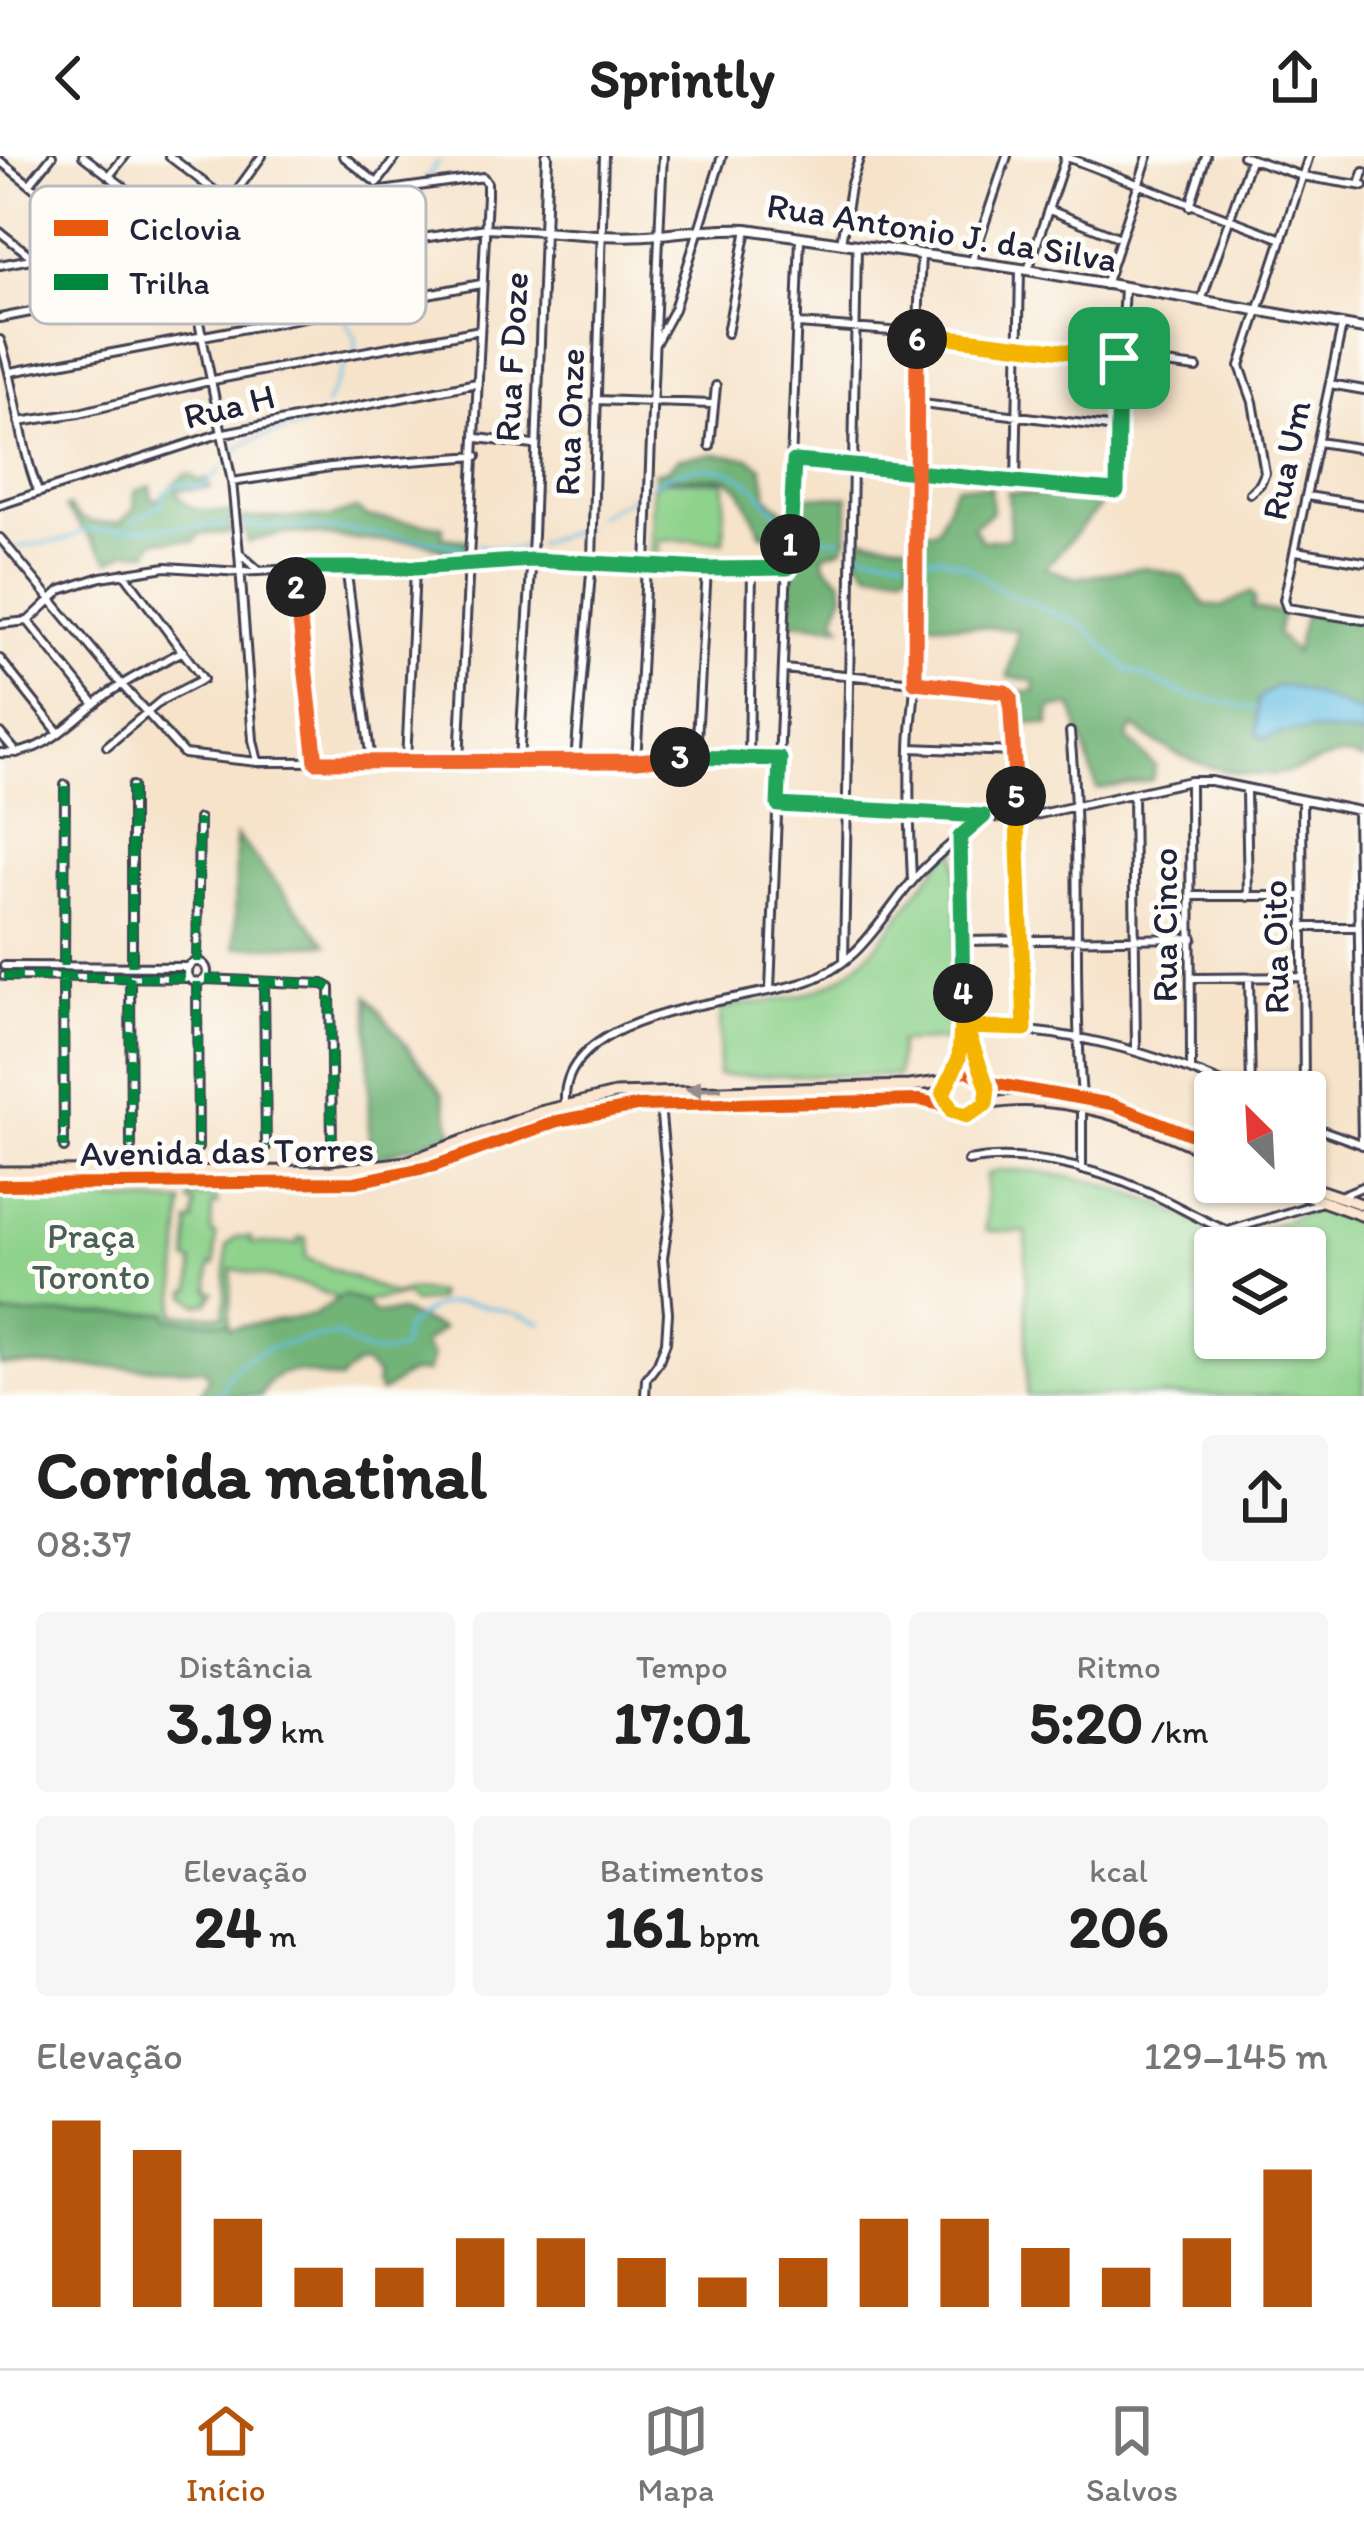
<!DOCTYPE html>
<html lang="pt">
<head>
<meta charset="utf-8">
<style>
  body { margin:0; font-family:Itim,sans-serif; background:#f6f6f6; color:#222; height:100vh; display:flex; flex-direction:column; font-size:45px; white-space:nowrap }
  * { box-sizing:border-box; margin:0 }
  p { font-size:39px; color:#767676 }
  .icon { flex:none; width:66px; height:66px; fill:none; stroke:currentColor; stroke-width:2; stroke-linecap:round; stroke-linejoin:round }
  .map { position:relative; height:1240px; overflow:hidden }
  .side { display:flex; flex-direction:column; background:#fff; flex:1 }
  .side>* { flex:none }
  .needle { width:78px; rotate:336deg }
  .buttons { position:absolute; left:1194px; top:915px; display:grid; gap:24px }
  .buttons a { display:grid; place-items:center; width:132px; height:132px; border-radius:12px; background:#fff; box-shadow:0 3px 9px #0004; font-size:60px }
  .pin { position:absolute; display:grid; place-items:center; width:102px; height:102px; color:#fff; margin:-51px; border-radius:24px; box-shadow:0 6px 18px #0006 }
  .km { position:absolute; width:60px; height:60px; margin:-30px; border-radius:50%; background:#222; color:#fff; font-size:33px; line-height:60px; text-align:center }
  .round { display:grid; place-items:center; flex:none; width:126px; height:126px; border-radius:12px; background:#f6f6f6 }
  .head { display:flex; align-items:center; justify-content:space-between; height:204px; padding:0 36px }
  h1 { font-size:66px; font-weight:800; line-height:90px }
  .figures { display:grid; grid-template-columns:repeat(3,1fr); gap:18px; height:204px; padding:12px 36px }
  .figures div { display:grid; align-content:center; border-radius:12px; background:#f6f6f6; text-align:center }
  .figures b { font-size:60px; font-weight:800 }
  .figures small { font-size:33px; font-weight:400 }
  .figures p { font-size:33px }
  .chart { height:336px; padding:24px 36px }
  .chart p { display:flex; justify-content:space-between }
  .chart svg { width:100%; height:216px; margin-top:12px; stroke:#b45309; stroke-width:6 }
  header { display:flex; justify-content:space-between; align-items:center; height:156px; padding:0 36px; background:#fff; font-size:54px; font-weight:800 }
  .tabs { display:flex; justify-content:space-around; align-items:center; height:168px; border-top:3px solid #e0e0e0; background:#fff; font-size:33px; color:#767676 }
  .tabs a { display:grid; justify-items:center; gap:6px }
  .tabs .active { color:#b45309 }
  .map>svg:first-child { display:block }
  .green { fill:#8ed28c; stroke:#587a64; stroke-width:3; fill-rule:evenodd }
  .forest { fill:#72b478; stroke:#4a6b5a; stroke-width:3 }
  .water { fill:#66c0e4; stroke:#447190; stroke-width:3 }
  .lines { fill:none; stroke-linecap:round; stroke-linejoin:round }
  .stream { stroke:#66c0e4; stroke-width:3 }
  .minor-casing { stroke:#423f50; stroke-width:12 }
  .tertiary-casing { stroke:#423f50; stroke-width:14 }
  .secondary-casing { stroke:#423f50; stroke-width:15 }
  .minor { stroke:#fff; stroke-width:6 }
  .tertiary { stroke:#fff; stroke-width:8 }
  .secondary { stroke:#fbe5cf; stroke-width:9 }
  .quiet { stroke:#00873e; stroke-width:9; stroke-dasharray:18 9; stroke-linecap:butt }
  .cycleway-casing { stroke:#fdfcf7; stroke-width:20 }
  .cycleway { stroke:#e8590c; stroke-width:12 }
  .oneway { fill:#998d8c }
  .split-1-casing { stroke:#fff; stroke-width:24 }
  .split-2-casing { stroke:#fff; stroke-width:24 }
  .split-3-casing { stroke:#fff; stroke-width:24 }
  .split-4-casing { stroke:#fff; stroke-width:24 }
  .split-5-casing { stroke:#fff; stroke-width:24 }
  .split-6-casing { stroke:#fff; stroke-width:24 }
  .split-7-casing { stroke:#fff; stroke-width:24 }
  .split-1 { stroke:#22a559; stroke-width:15 }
  .split-2 { stroke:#22a559; stroke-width:15 }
  .split-3 { stroke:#f0652b; stroke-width:15 }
  .split-4 { stroke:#22a559; stroke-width:15 }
  .split-5 { stroke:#f5b400; stroke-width:15 }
  .split-6 { stroke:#f0652b; stroke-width:15 }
  .split-7 { stroke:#f5b400; stroke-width:15 }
  .labels { text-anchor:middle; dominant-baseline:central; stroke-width:10; stroke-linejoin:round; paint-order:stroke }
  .street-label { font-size:36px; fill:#22223b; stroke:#fdfcf7 }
  .park-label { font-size:36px; fill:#486057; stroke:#fdfcf7 }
  .key { fill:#fdfcf7; stroke:#bbbbbf; stroke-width:3 }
  .key-label { font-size:33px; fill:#22223b }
</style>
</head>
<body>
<header><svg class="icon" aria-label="back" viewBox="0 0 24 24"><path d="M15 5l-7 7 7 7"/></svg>Sprintly<svg class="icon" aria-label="share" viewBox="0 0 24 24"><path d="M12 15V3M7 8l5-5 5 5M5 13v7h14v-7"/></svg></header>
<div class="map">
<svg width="1364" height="1240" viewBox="0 0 1364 1240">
  <rect width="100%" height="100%" fill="#fdfcf7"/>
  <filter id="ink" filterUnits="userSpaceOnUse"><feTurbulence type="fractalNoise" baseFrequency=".00833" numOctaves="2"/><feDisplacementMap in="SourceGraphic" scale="24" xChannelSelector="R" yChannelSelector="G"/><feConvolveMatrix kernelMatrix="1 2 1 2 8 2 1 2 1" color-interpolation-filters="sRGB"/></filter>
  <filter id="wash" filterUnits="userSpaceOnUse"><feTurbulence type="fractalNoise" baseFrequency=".004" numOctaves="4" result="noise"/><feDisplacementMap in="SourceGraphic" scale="48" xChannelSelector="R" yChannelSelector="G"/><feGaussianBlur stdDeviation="2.7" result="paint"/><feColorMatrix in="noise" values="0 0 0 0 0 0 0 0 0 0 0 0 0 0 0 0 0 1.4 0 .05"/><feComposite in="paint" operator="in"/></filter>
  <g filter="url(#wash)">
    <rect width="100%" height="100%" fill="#f6e3ca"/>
    <path class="green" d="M661,324L725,325L724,385L659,384L658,407H654L651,400L652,330Z
      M956,690L958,884L899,886L898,920L718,919L721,852C759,846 805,844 838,823C888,791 914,730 956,690Z
      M998,1014L1035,1015L1097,1026L1160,1048L1222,1081L1247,1078L1319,1052L1364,1065V1240H1027L1026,1076L986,1075V1019ZM1215,1092H1305V1182H1215Z
      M215,1040L218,1048L212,1049L211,1077L216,1078L215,1109H210L209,1135L214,1136L208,1147L198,1149L187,1139V1135L192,1134L193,1106L188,1105L189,1066H194L195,1048L190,1047L191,1041Z
      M0,1041L183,1047L175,1158L224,1160L227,1090L236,1081H250L251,1087L298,1088L299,1082H306V1102L395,1139L408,1134L438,1137L437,1144L413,1147L406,1139L363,1146L344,1139L338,1143L311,1131L232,1113L229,1167L167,1163V1157L0,1159Z"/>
    <path class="forest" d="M715,298L749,302L762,311L768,342L786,356V384L762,378L740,333L727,322H666L654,328V317L667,314L679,302Z
      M184,319H192L198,325L207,323L210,332L176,334C185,358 209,355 231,356V377L200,378L195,385L155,384L148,396L128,395L110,405L65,352L69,350C80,370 100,367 121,366L134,353L135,335L151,330V342L157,344Z
      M956,329L990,331L992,356L973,370L982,385L1010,382L1008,336L1105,344L1045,412L1076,422L1145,411L1183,420L1204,448L1222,451L1250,436L1255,443L1253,452L1282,457L1277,478L1295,497L1305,457L1364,467V605C1334,591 1313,612 1283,617C1232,626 1171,601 1133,570L1127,582L1155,610L1152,624L1097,633L1072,550L1051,552L1049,569L1020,566L1017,536H1034L1035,525L1008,521L1018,474L921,466L918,376L937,374Z
      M797,340L848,341L847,383L843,392L822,399L826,410L842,424L844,438L835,461L842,470L790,466Z
      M356,353L367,361L443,370L442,381L468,385L466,400C448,401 439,389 422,386C408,384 391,385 375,385C323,383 303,368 248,386L242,362L331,361Z
      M863,382L910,387V412L904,416H870L858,402L857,385Z
      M236,679L327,788L235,791Z
      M368,840L443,937L453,978L369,1004Z
      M343,1139L363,1146L375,1157L401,1156L442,1173L423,1188L432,1201L427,1217C403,1213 400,1227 380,1237L376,1228L378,1221L365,1208L356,1209L340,1224C308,1220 279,1201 261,1240H199L209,1222L204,1213L0,1209V1159L168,1157V1163L229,1167L230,1172L314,1159Z"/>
    <path class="water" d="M1277,530L1295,532L1364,558V580C1330,576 1298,569 1265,583L1257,577L1258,543Z"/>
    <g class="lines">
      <path class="stream" d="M422,28L438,6
        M380,86L411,58L422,35
        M370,145L382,96
        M342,158L356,182L355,195
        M325,250L345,208
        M231,300C252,273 292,281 319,262
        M651,329C682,308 727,303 755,332C767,344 774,357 789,365
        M597,360L642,336
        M132,367L163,346V337L177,328L203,331L222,312
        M797,369L825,382L841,383
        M240,370C322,371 382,375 463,391
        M536,388L584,372
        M478,389L510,394L526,390
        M19,391L64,384L84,375L228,369
        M858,395L905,401
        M922,402L938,400L965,409L997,432L1085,471L1127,513L1187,539L1256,553
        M220,1240C231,1190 296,1185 338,1179C359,1194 378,1204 402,1192L405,1172C414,1165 426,1153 437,1150C464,1141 516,1157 542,1167"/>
    </g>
  </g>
  <g filter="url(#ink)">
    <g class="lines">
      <g class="minor-casing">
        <path id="minor" d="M83,0L180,74L232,326L239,397L257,413
          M169,0L228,45
          M343,0L377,27
          M1064,0L1282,83
          M1243,0L1302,20L1364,30
          M0,5L106,89
          M109,20L125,0
          M32,25L52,0
          M378,26L397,0
          M1360,29L1364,16
          M1190,50L1206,0
          M1049,54L1118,81
          M83,68L117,27
          M212,69L262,0
          M0,76L32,101
          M841,87L850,31L860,0
          M972,105L1007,0
          M0,109L382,35L483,21L487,27V39L459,606
          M1028,114L1066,0
          M1105,129L1148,0
          M1201,145L1250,4
          M0,162L354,93L485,72L544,75L533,380L519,605
          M798,168L917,177L1197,212
          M1342,170L1284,444L1287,452L1364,464
          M727,177L747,73
          M0,184C17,233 19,286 38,335
          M655,188L674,153L722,0
          M11,216L481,128
          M1330,228L1364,234
          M596,244L712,248
          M914,247L1116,272
          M19,266L79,257L213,224L480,174
          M478,282L533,289
          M1318,286L1364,293
          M710,290L716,230
          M793,305C902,313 1008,328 1117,335L1116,272L1124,132
          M232,326L330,311L477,300
          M1016,328L1020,113
          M1250,337L1260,328L1265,317L1253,246L1240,210L1309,0
          M1307,340L1364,349
          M0,349L219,278L477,227
          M0,382L121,528L184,598L258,606L636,605L696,600L780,603
          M1296,395L1364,406
          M239,397L253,584L258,606
          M346,410L371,606
          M293,412L316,605
          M28,465L93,546
          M0,468L28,465L61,434L101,421L166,411L240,416L346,410L415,413L532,404L707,413L789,412
          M0,503L59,577
          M784,513L1005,535L1010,540L1025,873
          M1070,576C1082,698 1072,819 1082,941
          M0,577L17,597
          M107,590L162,544L203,523L124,417
          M910,592L1014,596
          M0,597C49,601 76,557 115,533C136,519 160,507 183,495
          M696,600L707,413
          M749,601L752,414
          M575,605L592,405L604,0
          M636,605C649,404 652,202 663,0
          M406,606L415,413
          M1190,625L1191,913
          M1246,636L1248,741
          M1133,638L1136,892
          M1302,646L1304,936
          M778,648L984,660
          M1357,656L1362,989
          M912,724C910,681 908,638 910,595C910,571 915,546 915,522C917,380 914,240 921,99
          M1192,740H1301
          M1302,771H1359
          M964,785L1193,782
          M844,805L857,89
          M187 816a10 10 0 1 1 20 0a10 10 0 1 1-20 0Z
          M197,806L199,663
          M4,810L189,811
          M64,810L65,629
          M132,810V630
          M4,820L189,822
          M63,821L64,992
          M130,821L131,991
          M1193,822L1303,821
          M1249,822L1251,936
          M205,823L323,828L330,832L332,989
          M197,826L198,992
          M264,827L266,991
          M770,834L800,82
          M962,871C1070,873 1144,892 1243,936
          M966,872L981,920
          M955,917L963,862L960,681
          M565,948C559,854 739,847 802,827C861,809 879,763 915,722C936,698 961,681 984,660L1017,663L1190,625H1211L1364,656
          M1082,952V1014
          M1305,968L1361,988
          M968,1005C1022,994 1093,1012 1143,1034C1172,1046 1199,1064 1228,1075L1319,1047
          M1340,1040L1364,1030
          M645,1240L646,1223L658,1207L666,1186L668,1157L663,1102L670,1055L660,949"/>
      </g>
      <g class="tertiary-casing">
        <path id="tertiary" d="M547,0L544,75C582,78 621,82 660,78C690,75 717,72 747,73L1028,114L1364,173"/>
      </g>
      <g class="secondary-casing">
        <path id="secondary" d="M986,926L988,941L981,954L966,960L948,951C938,932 948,916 968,915L986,926L1112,948L1215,988
          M986,948C1063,933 1146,967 1215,1000
          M0,1016L332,1015L407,1006L540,956L615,938L910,930L947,925
          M1269,1026L1364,1060
          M1295,1026L1364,1049
          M0,1029L355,1026L434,1010L558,965L636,950L920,944L948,951"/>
      </g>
      <use href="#minor" class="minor"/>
      <use href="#tertiary" class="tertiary"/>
      <use href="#secondary" class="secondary"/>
      <path class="quiet" d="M197,806L199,663
        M64,810L65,629
        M132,810V630
        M4,820L189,822
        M63,821L64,992
        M130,821L131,991
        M205,823L323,828L330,832L332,989
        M197,826L198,992
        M264,827L266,991"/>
      <g class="cycleway-casing">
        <path id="cycleway" d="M986,926L988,941L981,954L966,960L948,951C938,932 948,916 968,915L986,926L1112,948L1215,988
          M0,1029L355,1026L434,1010L558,965L636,950L920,944L948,951"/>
      </g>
      <use href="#cycleway" class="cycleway"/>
    </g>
    <defs><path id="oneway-solid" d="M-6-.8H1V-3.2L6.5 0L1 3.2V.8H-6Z" transform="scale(3)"/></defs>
    <use class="oneway" href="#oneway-solid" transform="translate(704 933) rotate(179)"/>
  </g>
  <g class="lines" filter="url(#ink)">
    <g class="split-1-casing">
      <path id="split-1" d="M790,388L794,305C902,313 1009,327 1117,335L1119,202"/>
    </g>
    <g class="split-2-casing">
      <path id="split-2" d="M296,431L293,412H415L532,404L707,413L788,412L790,388"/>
    </g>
    <g class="split-3-casing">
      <path id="split-3" d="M296,431L316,606L636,605L680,601"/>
    </g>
    <g class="split-4-casing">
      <path id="split-4" d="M680,601L780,603L778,649L984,660L960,681L963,837"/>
    </g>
    <g class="split-5-casing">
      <path id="split-5" d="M963,837L959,902L943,938L952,955L966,960L986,948L988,933L966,871L1025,873L1016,640"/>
    </g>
    <g class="split-6-casing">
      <path id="split-6" d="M917,183L915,526L1005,536L1010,541L1016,640"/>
    </g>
    <g class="split-7-casing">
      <path id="split-7" d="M917,183V177L1119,202"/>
    </g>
    <use href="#split-1" class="split-1"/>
    <use href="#split-2" class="split-2"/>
    <use href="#split-3" class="split-3"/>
    <use href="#split-4" class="split-4"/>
    <use href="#split-5" class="split-5"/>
    <use href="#split-6" class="split-6"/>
    <use href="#split-7" class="split-7"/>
  </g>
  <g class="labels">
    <g class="street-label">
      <text transform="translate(942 76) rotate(9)">Rua Antonio J. da Silva</text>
      <text transform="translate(511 201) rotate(-87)">Rua F Doze</text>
      <text transform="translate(229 250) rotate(-14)">Rua H</text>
      <text transform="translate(569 266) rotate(-88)">Rua Onze</text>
      <text transform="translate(1286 304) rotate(-78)">Rua Um</text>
      <text transform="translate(1164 769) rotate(-90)">Rua Cinco</text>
      <text transform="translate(1275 791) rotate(-91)">Rua Oito</text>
      <text transform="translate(227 995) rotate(-1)">Avenida das Torres</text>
    </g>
    <g class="park-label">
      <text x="91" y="1079">Praça<tspan x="91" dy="41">Toronto</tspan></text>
    </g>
  </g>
  <rect x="30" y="30" width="396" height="138" rx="18" class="key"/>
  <rect x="54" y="64" width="54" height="16" fill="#e8590c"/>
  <rect x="54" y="118" width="54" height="16" fill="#00873e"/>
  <g class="key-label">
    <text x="129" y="84">Ciclovia</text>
    <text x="129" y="138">Trilha</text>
  </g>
</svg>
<div class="buttons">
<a><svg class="needle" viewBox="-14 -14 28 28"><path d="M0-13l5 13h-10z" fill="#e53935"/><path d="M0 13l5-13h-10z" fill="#767676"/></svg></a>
<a><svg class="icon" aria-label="layers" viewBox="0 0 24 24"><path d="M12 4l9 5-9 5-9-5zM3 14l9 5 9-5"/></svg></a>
</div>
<div class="pin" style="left:1119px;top:202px;background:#1e9e55"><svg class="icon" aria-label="arrive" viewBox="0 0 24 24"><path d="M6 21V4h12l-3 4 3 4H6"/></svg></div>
<b class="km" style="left:790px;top:388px">1</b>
<b class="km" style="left:296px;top:431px">2</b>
<b class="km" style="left:680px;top:601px">3</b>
<b class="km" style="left:963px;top:837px">4</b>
<b class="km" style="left:1016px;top:640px">5</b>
<b class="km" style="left:917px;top:183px">6</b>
</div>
<section class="side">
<div class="head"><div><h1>Corrida matinal</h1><p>08:37</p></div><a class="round"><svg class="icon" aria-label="share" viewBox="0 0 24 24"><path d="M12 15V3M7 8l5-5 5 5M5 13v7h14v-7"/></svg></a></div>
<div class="figures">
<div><p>Distância</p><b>3.19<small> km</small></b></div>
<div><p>Tempo</p><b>17:01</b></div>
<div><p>Ritmo</p><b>5:20<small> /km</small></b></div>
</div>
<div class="figures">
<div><p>Elevação</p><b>24<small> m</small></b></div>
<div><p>Batimentos</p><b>161<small> bpm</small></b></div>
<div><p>kcal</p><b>206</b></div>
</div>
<div class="chart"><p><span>Elevação</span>129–145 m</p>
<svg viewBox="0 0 160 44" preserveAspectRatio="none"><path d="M5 44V6M15 44V12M25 44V26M35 44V36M45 44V36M55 44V30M65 44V30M75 44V34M85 44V38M95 44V34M105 44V26M115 44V26M125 44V32M135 44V36M145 44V30M155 44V16"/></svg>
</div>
</section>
<nav class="tabs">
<a class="active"><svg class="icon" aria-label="home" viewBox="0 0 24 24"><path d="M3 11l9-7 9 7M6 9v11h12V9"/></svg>Início</a>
<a><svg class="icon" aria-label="map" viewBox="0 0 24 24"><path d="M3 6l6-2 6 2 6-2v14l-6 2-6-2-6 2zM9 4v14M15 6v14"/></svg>Mapa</a>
<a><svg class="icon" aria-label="saved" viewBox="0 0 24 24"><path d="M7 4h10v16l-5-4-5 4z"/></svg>Salvos</a>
</nav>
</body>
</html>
